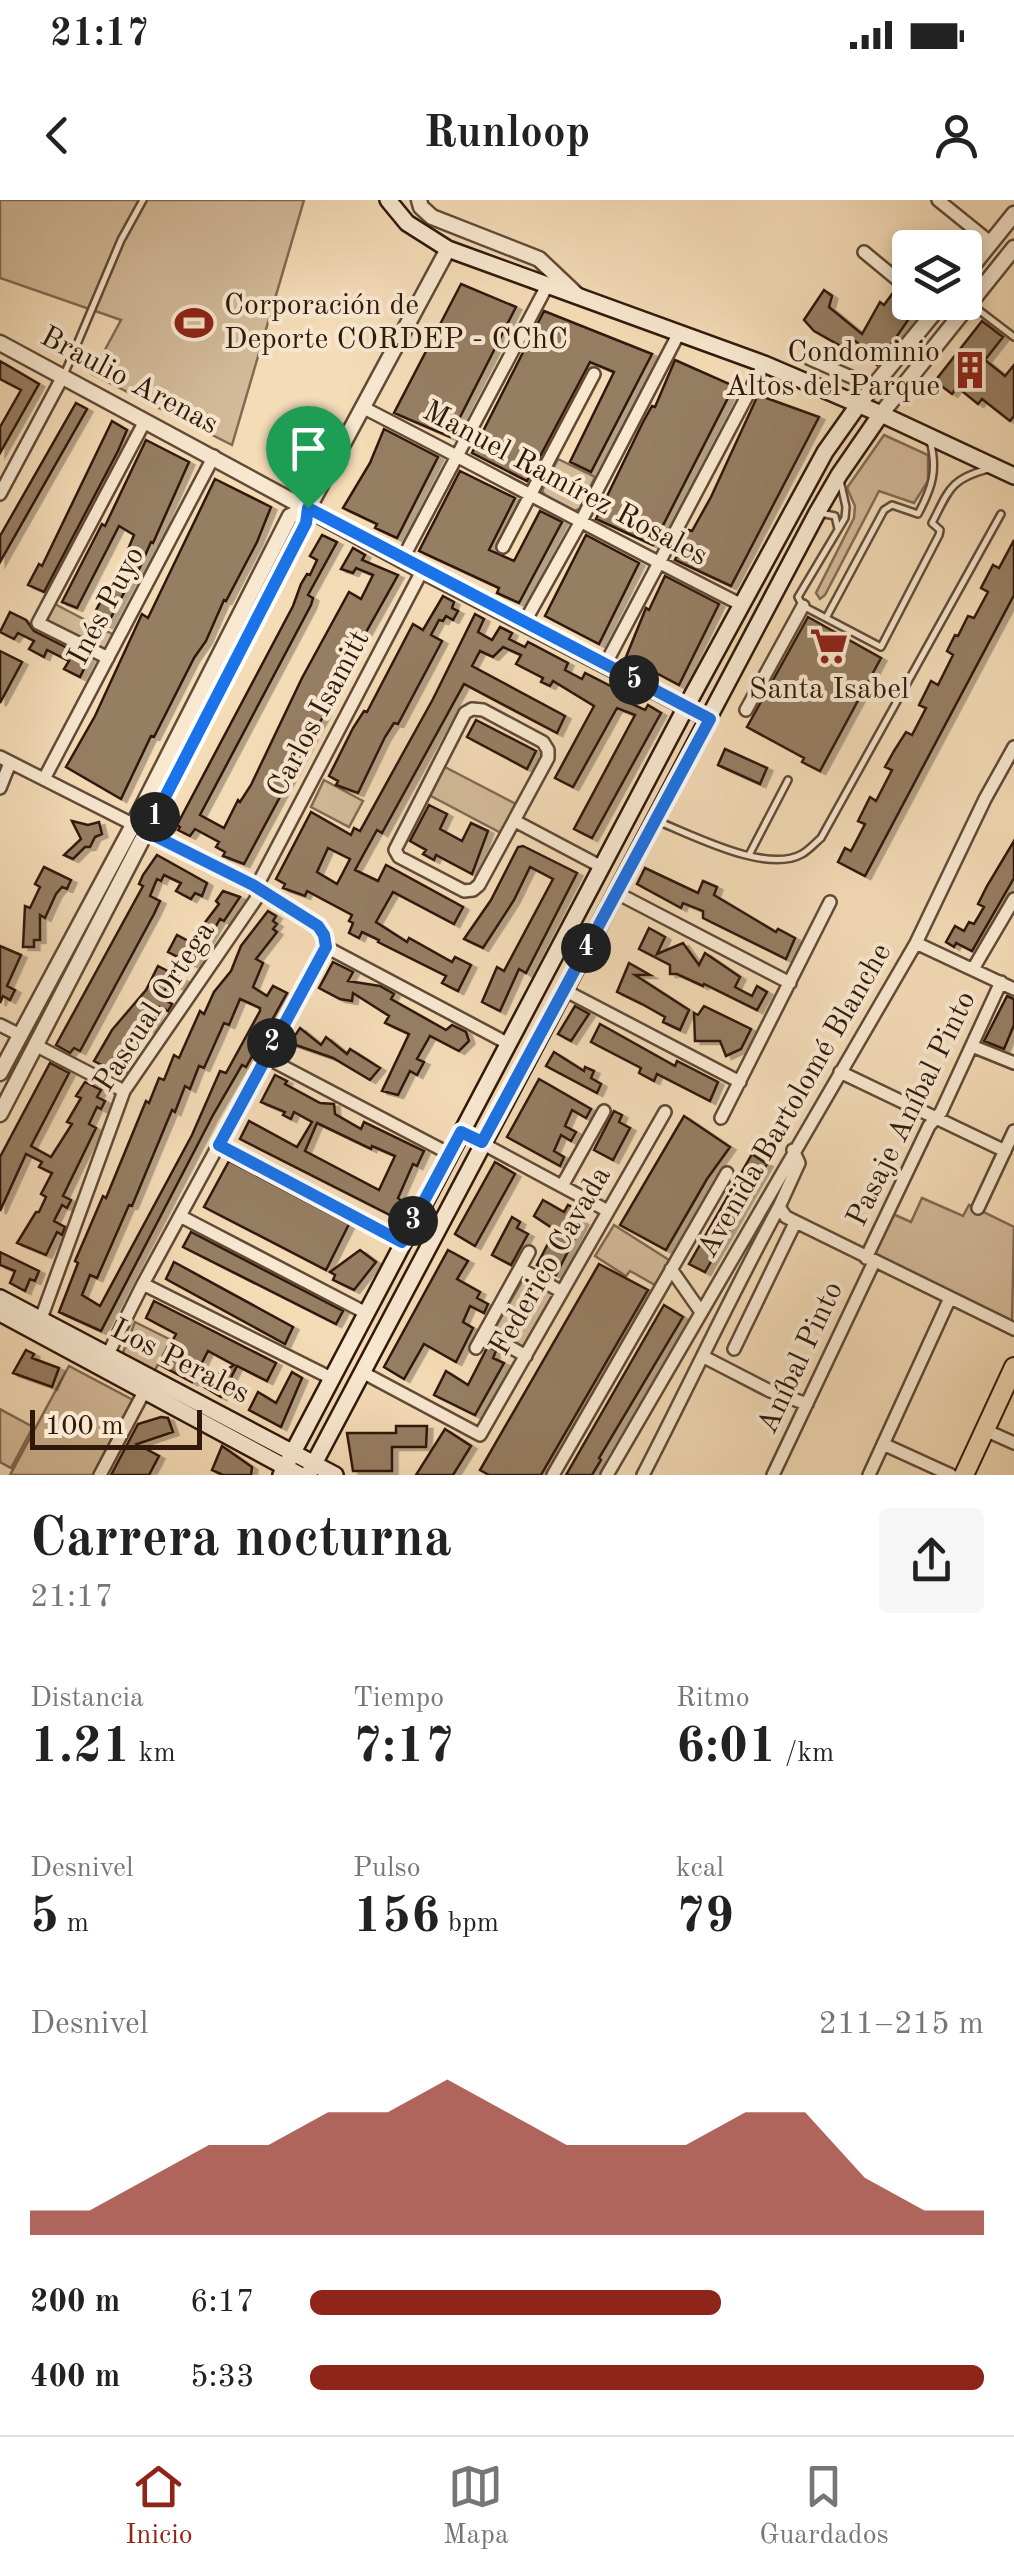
<!DOCTYPE html>
<html lang="es">
<head>
<meta charset="utf-8">
<style>
  body { margin:0; font-family:"Old Standard TT",serif; background:#f6f6f6; color:#222; height:100vh; display:flex; flex-direction:column; font-size:38px; white-space:nowrap }
  * { box-sizing:border-box; margin:0 }
  p { font-size:32px; color:#767676 }
  .icon { flex:none; width:55px; height:55px; fill:none; stroke:currentColor; stroke-width:2; stroke-linecap:round; stroke-linejoin:round }
  .map { position:relative; height:1275px; overflow:hidden }
  .side { display:flex; flex-direction:column; background:#fff; flex:1 }
  .side>* { flex:none }
  .fabs { position:absolute; left:892px; top:30px; display:grid; gap:20px }
  .fabs a { display:grid; place-items:center; width:90px; height:90px; border-radius:10px; background:#fff; box-shadow:0 5px 15px #0003; font-size:50px }
  .scale { position:absolute; left:30px; bottom:25px; width:172px; box-sizing:border-box; padding-left:10px; border:5px solid #30190b; border-top:0; font-size:28px; line-height:35px; white-space:nowrap; color:#30190b; -webkit-text-stroke:8px #f8e8d0; paint-order:stroke }
  .pin { position:absolute; display:grid; place-items:center; width:85px; height:85px; color:#fff; margin:-102px -42px; border-radius:50% 50% 50% 0; rotate:-45deg; box-shadow:0 0 10px #0007 }
  .pin .icon { rotate:45deg }
  .km { position:absolute; width:50px; height:50px; margin:-25px; border-radius:50%; background:#222; color:#fff; font-size:28px; line-height:50px; text-align:center }
  .round { display:grid; place-items:center; flex:none; width:105px; height:105px; border-radius:10px; background:#f6f6f6 }
  .overview { display:flex; align-items:center; justify-content:space-between; height:170px; padding:0 30px }
  h1 { font-size:55px; font-weight:700; line-height:75px }
  .stats { display:grid; grid-template-columns:repeat(3,1fr); gap:15px; height:170px; padding:10px 30px }
  .stats div { display:grid; align-content:center }
  .stats b { font-size:50px; font-weight:700 }
  .stats small { font-size:28px; font-weight:400 }
  .stats p { font-size:28px }
  .chart { height:280px; padding:20px 30px }
  .chart p { display:flex; justify-content:space-between }
  .chart svg { width:100%; height:180px; margin-top:10px; fill:#8f2418; opacity:.7 }
  ul { padding:0 30px; list-style:none; font-size:32px }
  li { display:grid; grid-template-columns:160px 120px 1fr; align-items:center; height:75px }
  li i { height:25px; border-radius:12px; background:#8f2418 }
  .status { display:flex; justify-content:space-between; align-items:center; height:70px; padding:0 50px; background:#fff; direction:ltr }
  .status svg { height:28px; fill:currentColor }
  header { display:flex; justify-content:space-between; align-items:center; height:130px; padding:0 30px; background:#fff; font-size:45px; font-weight:700 }
  .menu { display:flex; justify-content:space-around; align-items:center; height:140px; border-top:2px solid #e0e0e0; background:#fff; font-size:28px; color:#767676 }
  .menu a { display:grid; justify-items:center; gap:5px }
  .menu .active { color:#8f2418 }
  .map>svg:first-child { display:block }
  .green { fill:#d3bb9a; stroke:#826a52; stroke-width:2.5 }
  .building { fill:#967e64; stroke:#30190b; stroke-width:2.5; fill-rule:evenodd; filter:url(#shadow) }
  .lines { fill:none; stroke-linecap:round; stroke-linejoin:round }
  .service-casing { stroke:#614a36; stroke-width:10 }
  .minor-casing { stroke:#614a36; stroke-width:16 }
  .tertiary-casing { stroke:#614a36; stroke-width:19 }
  .secondary-casing { stroke:#30190b; stroke-width:20 }
  .primary-casing { stroke:#30190b; stroke-width:22 }
  .service { stroke:#f8e8d0; stroke-width:5 }
  .minor { stroke:#f8e8d0; stroke-width:11 }
  .tertiary { stroke:#f8e8d0; stroke-width:14 }
  .secondary { stroke:#f8e8d0; stroke-width:15 }
  .primary { stroke:#f4dcb7; stroke-width:18 }
  .route-casing { stroke:#fff; stroke-width:20 }
  .route { stroke:#1a73e8; stroke-width:12 }
  .labels { text-anchor:middle; dominant-baseline:central; stroke-width:8; stroke-linejoin:round; paint-order:stroke }
  .poi-label { font-size:30px; fill:#30190b; stroke:#f8e8d0; text-anchor:start }
  .street-label { font-size:30px; fill:#30190b; stroke:#f8e8d0 }
</style>
</head>
<body>
<div class="status"><b>21:17</b><svg viewBox="0 0 49 12"><path d="M0 12V9h3v3zM5 12V6h3v6zM10 12V3h3v9zM15 12V0h3v12zM26 1h20v11H26zM47 4h2v5h-2z"/></svg></div>
<header><svg class="icon" aria-label="back" viewBox="0 0 24 24"><path d="M15 5l-7 7 7 7"/></svg>Runloop<svg class="icon" aria-label="person" viewBox="0 0 24 24"><circle cx="12" cy="8" r="4"/><path d="M4 21q1-7 8-7t8 7"/></svg></header>
<div class="map">
<svg width="1014" height="1275" viewBox="0 0 1014 1275">
  <defs>
    <filter id="shadow"><feDropShadow dx="5.5" dy="3" stdDeviation="0" flood-color="#0004"/></filter>
  </defs>
  <rect width="100%" height="100%" fill="#f4dcb7"/>
  <filter id="stains"><feTurbulence type="fractalNoise" baseFrequency=".002" numOctaves="4"/><feColorMatrix values="0 0 0 0 .2 0 0 0 0 .09 0 0 0 0 .02 0 0 0 .5 -.17"/></filter>
  <radialGradient id="worn" r=".72"><stop offset=".6" stop-color="#630" stop-opacity="0"/><stop offset="1" stop-color="#630" stop-opacity=".3"/></radialGradient>
  <path class="green" d="M0,0H304L232,245L92,174L121,120L0,78Z
    M884,235L928,255V281L914,303L879,291L825,395L820,399L816,393L854,318L855,306L847,288Z
    M558,259L595,277L580,308L574,312L546,297L542,291Z
    M51,402L114,435L105,452L42,420Z
    M443,566L518,605L503,634L429,595Z
    M324,580L363,601L349,627L311,607Z
    M922,998L963,1016L969,1005L1014,1027L1012,1124L872,1056L893,1014L911,1022Z
    M614,1025L669,1060L655,1085L630,1071L626,1076L595,1056Z
    M525,1076L556,1095L523,1149L492,1133Z
    M135,1122L171,1140L154,1172L122,1155Z
    M69,1166L133,1200L93,1275H10Z
    M0,1209L33,1227L11,1268L0,1262Z"/>
  <path class="building" d="M461,84L516,107L450,237L394,213Z
    M824,90L832,96L829,107L862,134L880,102L884,105L895,90L914,104L912,107L915,110L877,165L865,156L868,151L854,140L848,150L814,131L804,120Z
    M544,111L652,154L591,272L570,262L614,172L590,162L527,281L472,253Z
    M982,121L1003,137L985,160L1005,176L1014,165V216L1010,221L982,199L978,204L957,187L952,194L935,181Z
    M675,160L734,186L653,345L596,319L643,222L652,206L655,207Z
    M0,161L39,184L0,253V227L21,190L0,179Z
    M758,195L819,217L731,386L675,360L689,330L692,331L711,297Z
    M76,203L87,209L0,362V336Z
    M112,221L127,230L118,251L44,392L28,385L39,364L42,366Z
    M384,229L438,257L397,338L375,328L377,324L343,308L370,263Z
    M146,240L189,262L153,343L151,342L137,374L135,372L107,425L92,418L117,370L119,371L134,335L119,326L77,408L62,402L102,324L105,326Z
    M460,271L515,298L489,350L514,361L540,311L562,322L519,403L497,393L499,388L419,351Z
    M215,279L271,307L257,342L226,401L224,400L206,441L194,458L154,537L151,536L121,599L66,567L95,516L142,414L148,418Z
    M322,335L337,342L308,395L313,398L311,405L200,615L224,628L238,600L240,602L251,585L302,478L349,392L361,399L373,375L356,368L353,373L341,369L353,348L365,355L362,360L398,375L322,511L325,513L244,664L223,656L225,652L216,647L219,642L195,629L190,636L178,630L180,627L177,625L293,406L301,384L307,374L310,375L317,360L310,356Z
    M586,335L639,363L599,444L545,416Z
    M1014,340V395L865,676L838,662L845,648L851,651L865,624L858,621L870,597L876,601L892,570L885,567L894,551L906,532L912,535L926,508L919,505L931,481L938,485L953,455L947,451L955,435L958,436L968,416L974,418L988,392L981,388L993,365L999,368Z
    M665,376L719,404L679,485L626,457L646,408L649,410Z
    M443,396L454,402L452,408L458,411L453,420L446,416L443,421L439,420L431,435L442,441L398,524L394,523L385,537L358,593L336,585L338,581L329,576L353,528L364,511L367,512L413,424L423,430Z
    M10,412L26,420L34,431L89,459L80,477L64,469L69,461L47,450L44,457L29,449L34,441L18,433L14,439L0,432Z
    M475,414L484,419L478,432L492,440L500,427L512,433L509,439L525,447L528,442L568,463L565,470L582,479L585,473L626,494L623,500L645,510L648,505L661,513L592,638L574,629L635,515L617,508L573,587L555,578L594,506L553,481L550,486L541,482L543,478L516,464L521,455L503,447L493,457L480,451L472,466L565,516L557,533L464,484L382,633L377,630L355,670L378,681L386,665L463,707L454,724L393,692L376,722L407,742L409,738L452,762L455,757L471,765L458,791L442,783L446,776L378,742L379,740L362,732L359,738L349,733L353,723L349,721L352,715L307,691L305,696L283,688L285,684L276,679L311,612L351,635L354,628L360,631L433,499ZM328,648L350,659L337,684L317,672Z
    M808,417L881,458L820,571L802,562L804,558L747,527Z
    M0,451L22,462L0,503Z
    M476,520L536,551L527,569L467,537Z
    M725,549L767,568L760,584L718,565Z
    M429,605L447,614L440,629L462,641L471,623L488,631L472,674L436,655L434,660L423,654L426,650L410,641Z
    M72,621L88,625L99,622L102,634L95,637L90,647H85L73,659L64,655L81,639Z
    M1014,641V678L972,751L956,743L954,747L946,742L955,726L964,731L969,722L974,724L984,707L978,704L987,686Z
    M523,646L577,673L526,773L519,769L500,811L482,802L497,767L504,771L553,679L530,667L514,700L483,748L464,739L491,700L518,647Z
    M157,655L207,683L202,696L195,693L191,699L176,691L181,683L164,675L161,681L157,679L150,696L160,701L154,714L80,851L74,848L70,853L56,845L143,686L139,684L143,675Z
    M44,667L71,680L67,689L62,687L56,694L45,718L40,715V740H34V747H23L25,706L30,708L40,687L35,684Z
    M645,668L698,693L703,681L717,687L714,695L776,732L778,729L795,738L786,759L703,718V711L683,703L681,708L637,684Z
    M223,691L240,697L224,721L220,719L194,765L168,752L177,735L190,742L219,704L216,701Z
    M268,711L276,716L273,721L277,724L273,729L277,732L256,759L263,763L253,787L267,796L273,786L287,793L246,867L242,865L213,915L101,1131L59,1112L78,1063L75,1061L82,1045L103,996L106,998L146,901L149,903L159,878L164,880L174,855L179,858L200,811L204,814L214,792L231,771L241,746ZM240,799L260,808V811L226,873L220,871L192,935L100,1106L82,1095L90,1075L97,1078L129,1005L132,1006L172,910L175,912L185,886L190,889L199,866L204,868L224,823L229,825Z
    M649,728L665,737L657,754L683,743L699,765L705,753L740,777L735,787L752,796L757,786L767,792L757,810L704,784L703,786L677,774H670V765L639,749Z
    M0,746L21,755L7,786L15,790L10,800L3,796L0,803Z
    M333,762L353,772L348,781L380,786L394,794L391,799L446,830L452,825L466,832L469,841L459,851L430,836L417,859L424,862L417,875L410,871L398,895L382,891L409,834L385,823L389,816L353,793L352,801L340,799L319,788Z
    M629,763L650,775H635L689,810L680,830L663,822L665,817L642,804L617,792Z
    M158,766L183,779L179,787L169,782L161,798L172,804L168,811L160,807L150,830L138,824L116,863L128,869L123,876L94,861L112,830L146,790Z
    M1007,796L1014,799V825L1004,849L984,841Z
    M575,806L589,814L571,841L558,834Z
    M704,806L751,829L741,849L726,856L720,841H695L694,813L698,815Z
    M600,824L675,866L677,861L718,882L710,901L657,874L654,881L639,873L641,868L591,842Z
    M300,828L321,845L326,837L347,854L350,849L380,868L370,880L333,858L290,843Z
    M554,852L584,871L585,867L594,871L591,878L601,884L597,893L546,866Z
    M50,863L69,873L31,946L51,957L72,924L67,922L81,898L76,896L85,882L101,890L97,897L105,901L101,909L97,907L89,924L96,928L63,996L71,1000L67,1008L62,1005L54,1021L65,1027L62,1035L57,1032L46,1055L17,1043L36,1012H39L46,997L41,994L52,973L39,967L42,962L26,954L0,1011V957Z
    M275,875L287,881L285,884L320,903L334,904L335,914L361,929L364,922L424,951L417,966L413,964L398,998L402,1001L394,1017L240,939L249,921L297,947L312,922L294,912L291,919L283,915L285,912L261,902ZM317,923L371,949L372,946L395,956L379,990L305,951Z
    M539,879L591,909L586,918L572,910L565,926L576,932L571,941L561,935L554,951L564,957L560,966L507,937Z
    M614,911L622,915L619,922L630,928L613,960L594,950Z
    M684,916L730,947L707,979L666,1050L620,1025Z
    M752,954L767,964L705,1072L689,1064Z
    M229,961L349,1024L326,1070L204,1007Z
    M495,962L515,974L475,1046L455,1034Z
    M543,1000L564,1012L568,1005L576,1009L573,1016L583,1022L556,1075L537,1065L555,1030L534,1016Z
    M512,1017L520,1022L517,1028L528,1034L511,1065L492,1055Z
    M191,1032L343,1111L336,1124L183,1047Z
    M360,1050L376,1062L354,1090L333,1080L335,1075L330,1072Z
    M448,1050L468,1061L457,1079L480,1092L477,1098L488,1104L484,1113L470,1106L463,1122L473,1128L456,1162L424,1144L404,1179L384,1167Z
    M0,1052L39,1071L35,1081L30,1079L25,1091L10,1083L15,1071L0,1065Z
    M174,1062L293,1127L285,1144L166,1079Z
    M599,1064L648,1090L541,1275H489L480,1270Z
    M154,1101L276,1163L267,1181L237,1166L221,1197L201,1185L234,1165L208,1151L192,1182L160,1165L176,1134L146,1118Z
    M664,1105L683,1117L599,1258L601,1260L592,1275H566Z
    M488,1146L496,1151L493,1158L504,1163L475,1215L434,1195L446,1171L468,1185Z
    M26,1150L34,1154L32,1158L59,1168L52,1187L13,1173Z
    M292,1172L302,1178L281,1227L249,1210L258,1192L276,1203Z
    M161,1217L168,1218L173,1232L137,1244L159,1256L149,1275H111L138,1224Z
    M396,1226H427L426,1247H392V1271H353L347,1233H396Z
    M445,1229L471,1246L453,1275H416Z
    M222,1246L252,1267L251,1275H223L212,1270Z"/>
  <g class="lines">
    <g class="service-casing">
      <path id="service" d="M972,105L1014,137
        M64,175L121,40L143,0
        M840,280L846,307L845,318L798,397L803,406L881,447L939,335L940,330L932,323C949,290 950,279 988,269
        M820,313L835,316L838,329
        M826,418L884,310L892,305L918,314C932,288 938,270 930,241
        M657,621C693,635 766,674 802,654C809,650 815,643 821,638L1001,314
        M749,655L788,580"/>
    </g>
    <g class="minor-casing">
      <path id="minor" d="M938,0L990,42
        M864,52L910,90
        M810,159L874,187
        M364,208C491,273 615,341 742,405
        M0,294L62,178
        M503,347L594,174
        M402,360L548,84
        M524,423L580,323L679,133
        M108,458L38,423L145,221
        M605,465L764,164
        M472,509L483,510L543,542L548,550V558L479,685L473,690L464,691L399,657L395,650L465,513Z
        M746,510L803,406
        M0,557L253,685L318,726L325,735L326,747L507,843
        M44,579L214,256
        M0,588L10,563
        M515,621L600,666
        M615,692L790,783
        M916,743L1014,789
        M973,769L1014,699
        M564,790L740,882
        M0,825L20,835
        M35,845L124,891
        M972,846L1014,863
        M265,857L448,953
        M840,872L1005,951
        M721,918L830,702
        M461,932L608,1011
        M219,945L402,1042
        M793,950L799,963L779,1007L786,1017L1014,1129
        M562,986L604,911
        M978,1008L1014,931
        M180,1016L366,1113
        M866,1058L929,926L941,912L1001,782
        M521,1069L562,1092
        M671,1069L701,1112
        M143,1084L331,1178
        M39,1124L124,891L256,699L260,680L422,371
        M485,1133L526,1156
        M476,1148L529,1052
        M734,1149L795,1023
        M704,1157L770,1191L807,1204
        M104,1162L143,1084L326,747
        M362,1172L480,1235L665,912
        M985,1230L1014,1243
        M883,1244L951,1275
        M100,1275L145,1190
        M553,1275L727,973
        M607,1275L916,743L985,599L1014,547
        M643,1275C689,1186 731,1095 779,1007
        M773,1275L874,1062
        M869,1275L950,1098"/>
    </g>
    <g class="tertiary-casing">
      <path id="tertiary" d="M419,0L421,7L432,17L539,59L577,95
        M965,75L1014,14
        M0,143L422,371L709,519
        M859,204L943,102
        M881,214L1014,48
        M0,873L133,625L290,316L308,309
        M0,914L306,323L308,309L448,49"/>
    </g>
    <g class="secondary-casing">
      <path id="secondary" d="M388,0L407,23L448,49L764,164L881,214L1014,276
        M0,1098L335,1275
        M0,1113L300,1275
        M281,1275L686,507L825,252L859,204
        M308,1275L817,313L839,275L881,214"/>
    </g>
    <g class="primary-casing">
      <path id="primary" d="M964,1275L1014,1167"/>
    </g>
    <use href="#service" class="service"/>
    <use href="#minor" class="minor"/>
    <use href="#tertiary" class="tertiary"/>
    <use href="#secondary" class="secondary"/>
    <use href="#primary" class="primary"/>
  </g>
  <g class="lines">
    <g class="route-casing">
      <path id="route" d="M308,308L710,519L482,942L461,932L402,1042L219,945L326,747L324,735L318,726L253,685L147,632L306,323Z"/>
    </g>
    <use href="#route" class="route"/>
  </g>
  <defs>
    <g id="stadium-bare" transform="scale(3)"><path d="M0-5a6.5 5 0 1 0 0 10a6.5 5 0 1 0 0-10ZM-3.5-1.8h7v3.6h-7Z" fill="#8f2418" stroke="#f8e8d0" stroke-width="2.5" paint-order="stroke"/></g>
    <g id="building-bare" transform="scale(3)"><path d="M-4-6H4V6H1V3H-1V6H-4ZM-2.5-4.3h1.7v1.8h-1.7ZM.8-4.3h1.7v1.8H.8ZM-2.5-1h1.7V.8h-1.7ZM.8-1h1.7V.8H.8Z" fill="#8f2418" stroke="#f8e8d0" stroke-width="2.5" paint-order="stroke"/></g>
    <g id="supermarket-bare" transform="scale(3)"><path d="M-6-5.5h2.5l.6 2H6L4.5 2H-2.5L-4.4-4H-6ZM-1.5 3.2a1.3 1.3 0 1 0 .1 0ZM3 3.2a1.3 1.3 0 1 0 .1 0Z" fill="#8f2418" stroke="#f8e8d0" stroke-width="2.5" paint-order="stroke"/></g>
  </defs>
  <g fill-rule="evenodd">
    <use href="#stadium-bare" x="194" y="123"/>
    <use href="#building-bare" x="970" y="170"/>
    <use href="#supermarket-bare" x="829" y="446"/>
  </g>
  <g class="labels">
    <g class="poi-label">
      <text x="224" y="106">Corporación de<tspan x="224" dy="34">Deporte CORDEP - CChC</tspan></text>
      <text x="940" y="153" text-anchor="end">Condominio<tspan x="940" dy="34">Altos del Parque</tspan></text>
      <text x="829" y="490" text-anchor="middle">Santa Isabel</text>
    </g>
    <g class="street-label">
      <text transform="translate(129 181) rotate(28)">Braulio Arenas</text>
      <text transform="translate(565 284) rotate(28)">Manuel Ramírez Rosales</text>
      <text transform="translate(107 406) rotate(-62)">Inés Puyo</text>
      <text transform="translate(319 514) rotate(-62)">Carlos Isamitt</text>
      <text transform="translate(155 807) rotate(-57)">Pascual Ortega</text>
      <text transform="translate(795 901) rotate(-60)">Avenida Bartolomé Blanche</text>
      <text transform="translate(912 909) rotate(-64)">Pasaje Aníbal Pinto</text>
      <text transform="translate(551 1061) rotate(-60)">Federico Cavada</text>
      <text transform="translate(801 1158) rotate(-65)">Aníbal Pinto</text>
      <text transform="translate(180 1162) rotate(27)">Los Perales</text>
    </g>
  </g>
  <rect width="100%" height="100%" filter="url(#stains)"/>
  <rect width="100%" height="100%" fill="url(#worn)"/>
</svg>
<div class="fabs">
<a><svg class="icon" aria-label="layers" viewBox="0 0 24 24"><path d="M12 4l9 5-9 5-9-5zM3 14l9 5 9-5"/></svg></a>
</div>
<div class="scale">100 m</div>
<div class="pin" style="left:308px;top:308px;background:#1e9e55"><svg class="icon" aria-label="arrive" viewBox="0 0 24 24"><path d="M6 21V4h12l-3 4 3 4H6"/></svg></div>
<b class="km" style="left:155px;top:617px">1</b>
<b class="km" style="left:272px;top:843px">2</b>
<b class="km" style="left:413px;top:1021px">3</b>
<b class="km" style="left:586px;top:748px">4</b>
<b class="km" style="left:634px;top:480px">5</b>
</div>
<section class="side">
<div class="overview"><div><h1>Carrera nocturna</h1><p>21:17</p></div><a class="round"><svg class="icon" aria-label="share" viewBox="0 0 24 24"><path d="M12 15V3M7 8l5-5 5 5M5 13v7h14v-7"/></svg></a></div>
<div class="stats">
<div><p>Distancia</p><b>1.21<small> km</small></b></div>
<div><p>Tiempo</p><b>7:17</b></div>
<div><p>Ritmo</p><b>6:01<small> /km</small></b></div>
</div>
<div class="stats">
<div><p>Desnivel</p><b>5<small> m</small></b></div>
<div><p>Pulso</p><b>156<small> bpm</small></b></div>
<div><p>kcal</p><b>79</b></div>
</div>
<div class="chart"><p><span>Desnivel</span>211–215 m</p>
<svg viewBox="0 0 160 44" preserveAspectRatio="none"><path d="M0 44V38L10 38L20 30L30 22L40 22L50 14L60 14L70 6L80 14L90 22L100 22L110 22L120 14L130 14L140 30L150 38L160 38V44z"/></svg>
</div>
<ul>
<li><b>200 m</b>6:17<i style="width:61%"></i></li>
<li><b>400 m</b>5:33<i style="width:100%"></i></li>
</ul>
</section>
<nav class="menu">
<a class="active"><svg class="icon" aria-label="home" viewBox="0 0 24 24"><path d="M3 11l9-7 9 7M6 9v11h12V9"/></svg>Inicio</a>
<a><svg class="icon" aria-label="map" viewBox="0 0 24 24"><path d="M3 6l6-2 6 2 6-2v14l-6 2-6-2-6 2zM9 4v14M15 6v14"/></svg>Mapa</a>
<a><svg class="icon" aria-label="saved" viewBox="0 0 24 24"><path d="M7 4h10v16l-5-4-5 4z"/></svg>Guardados</a>
</nav>
</body>
</html>
